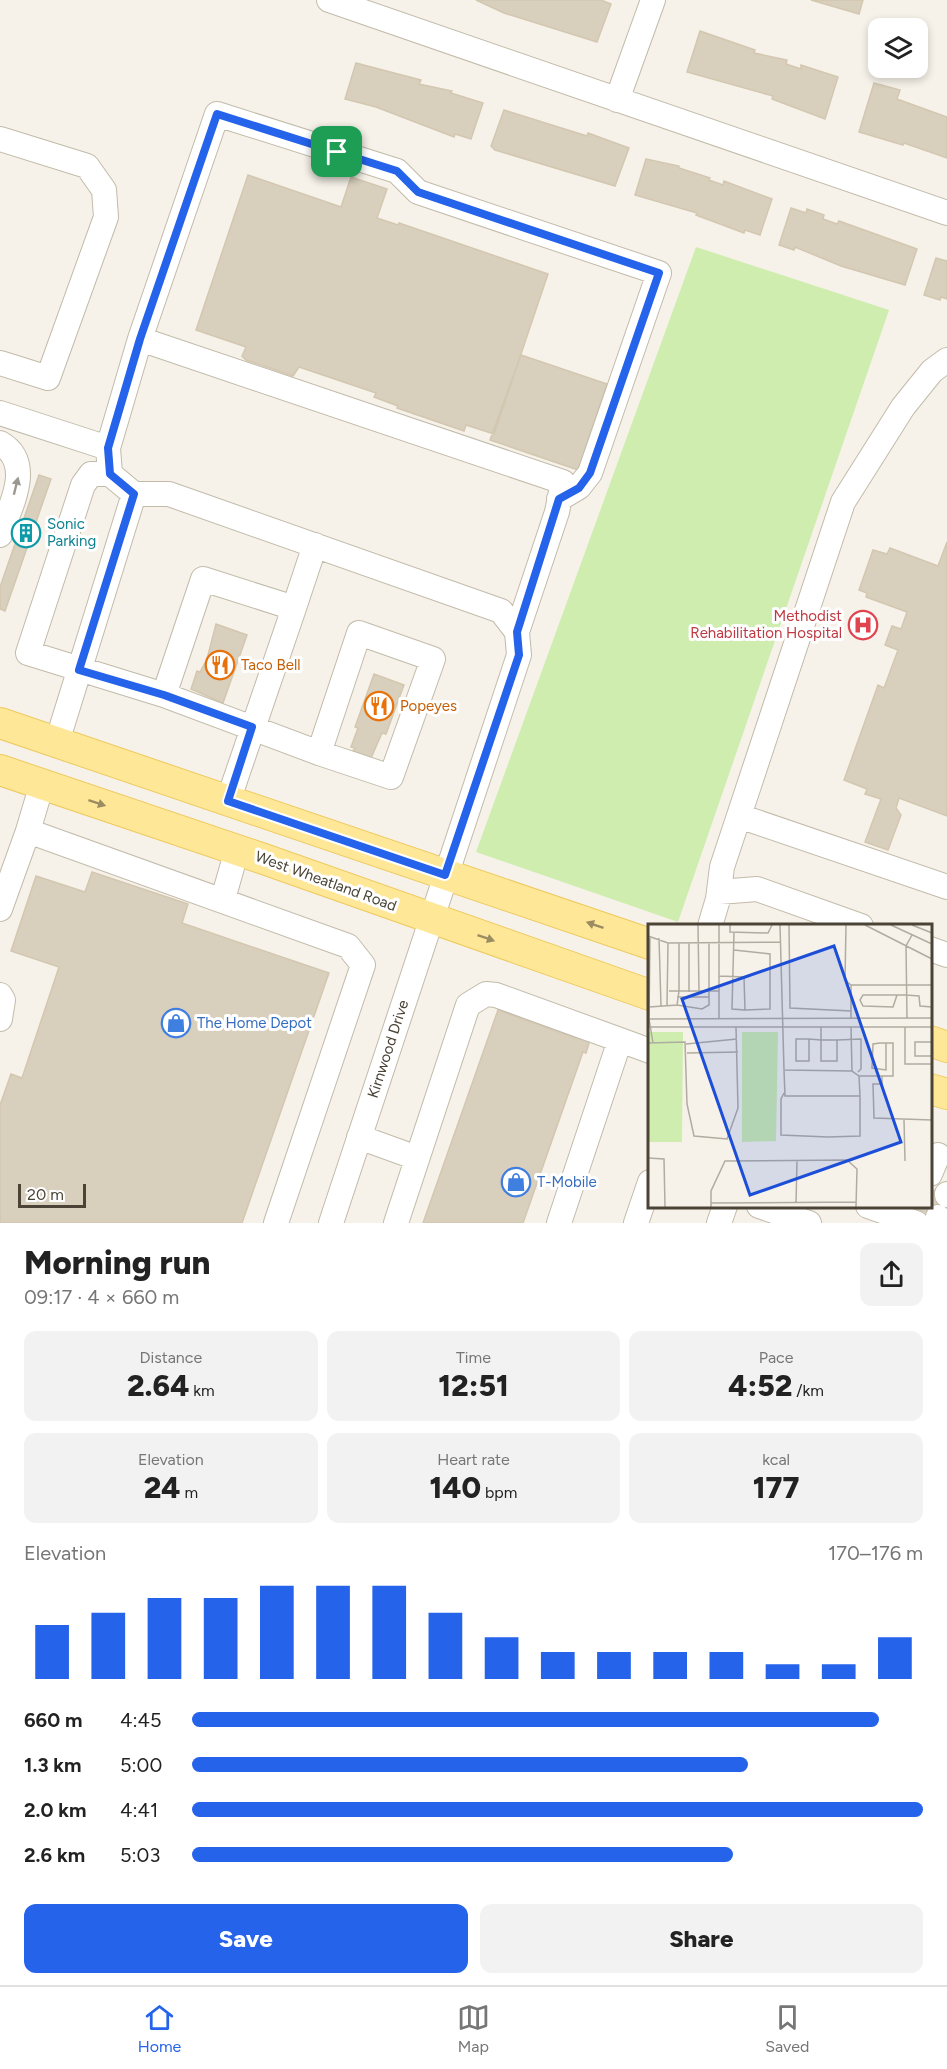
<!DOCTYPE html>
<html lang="en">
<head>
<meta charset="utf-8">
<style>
  body { margin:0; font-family:Figtree,sans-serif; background:#f2f2f2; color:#222; height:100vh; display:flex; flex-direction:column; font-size:22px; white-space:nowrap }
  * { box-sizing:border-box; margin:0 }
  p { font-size:20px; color:#767676 }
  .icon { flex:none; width:33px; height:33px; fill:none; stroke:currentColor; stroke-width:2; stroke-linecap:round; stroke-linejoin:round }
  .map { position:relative; height:1223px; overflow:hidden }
  .drawer { display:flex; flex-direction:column; background:#fff; flex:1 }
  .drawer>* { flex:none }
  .tools { position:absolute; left:868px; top:18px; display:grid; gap:12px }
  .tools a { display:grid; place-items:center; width:60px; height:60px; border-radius:12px; background:#fff; box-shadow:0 3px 9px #0003; font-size:30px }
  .scale { position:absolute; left:18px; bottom:15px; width:68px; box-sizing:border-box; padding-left:6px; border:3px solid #4a4336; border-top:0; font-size:16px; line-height:21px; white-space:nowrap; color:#4a4336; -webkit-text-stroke:4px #fff; paint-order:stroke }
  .pin { position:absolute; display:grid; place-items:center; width:51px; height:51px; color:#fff; margin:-26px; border-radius:12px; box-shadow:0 3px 9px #0006 }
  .round { display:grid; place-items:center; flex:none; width:63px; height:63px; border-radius:12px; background:#f2f2f2 }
  .head { display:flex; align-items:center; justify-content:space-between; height:102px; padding:0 24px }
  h1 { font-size:33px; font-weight:800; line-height:45px }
  .figures { display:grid; grid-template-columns:repeat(3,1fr); gap:9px; height:102px; padding:6px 24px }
  .figures div { display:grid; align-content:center; border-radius:12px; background:#f2f2f2; text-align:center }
  .figures b { font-size:30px; font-weight:800 }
  .figures small { font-size:16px; font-weight:400 }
  .figures p { font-size:16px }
  .chart { height:168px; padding:12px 24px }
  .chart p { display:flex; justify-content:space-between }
  .chart svg { width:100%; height:108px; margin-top:6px; stroke:#2563eb; stroke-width:6 }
  .button { display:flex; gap:12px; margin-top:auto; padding:12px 24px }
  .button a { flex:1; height:69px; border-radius:12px; background:#2563eb; color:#fff; font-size:24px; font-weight:800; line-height:69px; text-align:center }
  .button a+a { background:#f2f2f2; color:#222 }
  ul { padding:0 24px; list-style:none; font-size:20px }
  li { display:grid; grid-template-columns:96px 72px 1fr; align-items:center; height:45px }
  li i { height:15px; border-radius:8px; background:#2563eb }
  .tab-bar { display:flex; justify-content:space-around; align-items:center; height:84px; border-top:2px solid #e0e0e0; background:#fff; font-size:16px; color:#767676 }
  .tab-bar a { display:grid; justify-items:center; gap:3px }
  .tab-bar .selected { color:#2563eb }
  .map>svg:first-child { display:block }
  .green { fill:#ceedae }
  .building { fill:#d8cfbd; stroke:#d4c7b0; stroke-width:1.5 }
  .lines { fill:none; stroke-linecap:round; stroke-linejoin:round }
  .minor-tunnel { stroke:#d4cfc5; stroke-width:24; stroke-dasharray:24 12; stroke-linecap:butt }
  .minor-casing { stroke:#c2bbaa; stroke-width:26 }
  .major-casing { stroke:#eeca5f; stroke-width:32 }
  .minor { stroke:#fff; stroke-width:24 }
  .major { stroke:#ffe798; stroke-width:30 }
  .oneway { fill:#9b9890 }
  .oneway2 { fill:#9b8d62 }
  .route-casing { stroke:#fff; stroke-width:12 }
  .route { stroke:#2563eb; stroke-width:8 }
  .labels { text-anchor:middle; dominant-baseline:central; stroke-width:6; stroke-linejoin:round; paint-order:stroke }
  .culture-label { font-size:15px; fill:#0d838f; stroke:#fff; text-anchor:start }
  .health-label { font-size:15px; fill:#be3a42; stroke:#fff; text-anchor:end }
  .food-label { font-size:15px; fill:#c56008; stroke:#fff; text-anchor:start }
  .street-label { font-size:15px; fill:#4a4336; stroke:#fff }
  .shop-label { font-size:15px; fill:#366cbe; stroke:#fff; text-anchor:start }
  .inset-road { fill:none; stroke:#b1aca1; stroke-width:1.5 }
  .view { fill:#1d4ed8; fill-opacity:0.15; stroke:#1d4ed8; stroke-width:3 }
  .inset-edge { fill:none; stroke:#4a4336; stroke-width:3 }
</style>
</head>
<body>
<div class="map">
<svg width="947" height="1223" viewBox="0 0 947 1223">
  <rect width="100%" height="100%" fill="#f6f2e9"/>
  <path class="green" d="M696,247L889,310L678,922L476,852Z"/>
  <path class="building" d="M476,0H601L611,4L597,42L504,13Z
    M811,0H863L859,14Z
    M700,31L755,50L754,53L787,60L786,64L801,69V65L838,77L825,119L772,99L773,96L687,72Z
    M356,63L421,80L419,84L452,91L451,93L483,103L471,139L455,134L454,137L376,107L345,99Z
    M874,83L900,90L897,99L947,117V158L904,143L903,145L859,132Z
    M504,110L587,136L588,133L629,148L615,186L495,150L491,146Z
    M646,159L679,166V168L710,178L709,180L723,185L724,181L772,199L760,235L745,230L744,233L696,215L697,213L635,195Z
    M248,175L341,207L351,177L387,189L377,218L398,225L399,223L548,274L494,434L466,425L464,431L397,408L398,406L374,397L376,393L299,367L293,376L246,360L242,356L246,347L196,330Z
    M791,208L806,213L807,209L824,215L823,219L837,224L839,221L917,249L905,285L841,266L795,247L794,250L779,245Z
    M936,258L947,261V299L941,297L940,300L924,295Z
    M521,355L607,384L578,470L490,440Z
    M39,475L51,479L5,611L0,609V587Z
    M947,542V816L899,798L896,808L901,815L888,850L865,842L881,799L865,794L867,789L844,780L878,685L884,688L898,650L885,645L892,626L901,629L907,612L866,597L867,593L859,590L873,550L887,554L890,548L938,566Z
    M216,624L247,635L223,703L191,689L197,671L200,672L207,659Z
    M374,674L404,685L386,734L382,733L371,758L353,751L355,748L351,747L358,728L355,727Z
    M92,872L188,904L182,923L329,973L242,1223H0V1105L11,1074L22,1078L59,967L11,951L36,876L85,892Z
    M498,1010L576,1038L577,1035L590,1040L586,1053L583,1052L523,1223H423Z
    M930,1189L947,1195V1220L909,1206H930Z"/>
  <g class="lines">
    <path class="minor-tunnel" d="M917,1209L918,1206"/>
    <g class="minor-casing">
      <path id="minor" d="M329,0L947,213
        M617,100L653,0
        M0,139L87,166L104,190L106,217L48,378L0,363
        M140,339L217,114L397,171L418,192L659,273L590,473L579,487L559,499
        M0,413L108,448L110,474L134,494L57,742
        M0,443C35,463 10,507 0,535
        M108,448L140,339L563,482L557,512L517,632
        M110,474H91L83,485L28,653L164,695
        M134,494H169L501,611L517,632L519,655L331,1223
        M294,608L315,545
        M359,633L433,659L391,777L319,753Z
        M42,784L28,831L348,946L363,965L276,1223
        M228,801L294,608L203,579L164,695L319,753
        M739,816L947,887
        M719,892L757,889L861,926
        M223,899L237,850
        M0,909L28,831
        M710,926L718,899L722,867L843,502L903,407L932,371L947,360
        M930,949L947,955
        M0,995L3,1000L0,1019
        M620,1040L650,1051
        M359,1137L417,1158
        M930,1174L938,1155
        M947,1195V1194
        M759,1206L809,1223
        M868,1206L916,1223
        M396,1223L468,1005L486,994L496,995L620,1040L559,1223
        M636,1223L650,1182
        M719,1223L725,1206
        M936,1223L938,1217"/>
    </g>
    <g class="major-casing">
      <path id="major" d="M0,723L650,944
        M0,770L261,858L650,995
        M930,1041L947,1047
        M930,1089L947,1094"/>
    </g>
    <use href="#minor" class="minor"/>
    <use href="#major" class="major"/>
  </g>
  <defs><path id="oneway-solid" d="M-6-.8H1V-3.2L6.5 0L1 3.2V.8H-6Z" transform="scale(1.5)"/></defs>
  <use class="oneway" href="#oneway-solid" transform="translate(16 486) rotate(-76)"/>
  <g class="oneway2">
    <use href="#oneway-solid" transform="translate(97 803) rotate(18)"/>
    <use href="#oneway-solid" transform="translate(595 925) rotate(-161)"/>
    <use href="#oneway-solid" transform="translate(486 938) rotate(19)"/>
  </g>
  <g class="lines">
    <g class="route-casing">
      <path id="route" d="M217,114L397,171L418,192L659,273L590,473L579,488L559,499L517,632L519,655L445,875L228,801L252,727L164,695L79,670L134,494L110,474L108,448L140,339Z"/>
    </g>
    <use href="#route" class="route"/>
  </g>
  <defs>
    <g id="building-ring" transform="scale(1.5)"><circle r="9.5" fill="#fff" stroke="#0f9aa8" stroke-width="1.5"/><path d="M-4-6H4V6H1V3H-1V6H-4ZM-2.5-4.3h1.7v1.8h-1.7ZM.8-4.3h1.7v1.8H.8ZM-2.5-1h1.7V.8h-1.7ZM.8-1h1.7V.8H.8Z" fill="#0f9aa8"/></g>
    <g id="hospital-ring" transform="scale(1.5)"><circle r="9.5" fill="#fff" stroke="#e0444e" stroke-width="1.5"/><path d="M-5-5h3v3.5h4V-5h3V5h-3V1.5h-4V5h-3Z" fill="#e0444e"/></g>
    <g id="restaurant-ring" transform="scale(1.5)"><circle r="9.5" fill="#fff" stroke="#e8710a" stroke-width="1.5"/><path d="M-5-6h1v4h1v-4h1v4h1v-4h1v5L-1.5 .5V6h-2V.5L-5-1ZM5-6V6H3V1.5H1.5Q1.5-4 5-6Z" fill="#e8710a"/></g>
    <g id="shop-ring" transform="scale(1.5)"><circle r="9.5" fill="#fff" stroke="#3f7fe0" stroke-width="1.5"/><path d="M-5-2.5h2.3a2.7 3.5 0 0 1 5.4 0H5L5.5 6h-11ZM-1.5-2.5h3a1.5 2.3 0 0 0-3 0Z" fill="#3f7fe0"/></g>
  </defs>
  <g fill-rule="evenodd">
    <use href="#building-ring" x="26" y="533"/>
    <use href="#hospital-ring" x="863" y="625"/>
    <use href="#restaurant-ring" x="220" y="665"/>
    <use href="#restaurant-ring" x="379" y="706"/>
    <use href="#shop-ring" x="176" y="1023"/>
    <use href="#shop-ring" x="516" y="1182"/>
  </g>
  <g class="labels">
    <g class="culture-label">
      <text x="47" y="524">Sonic<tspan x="47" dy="17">Parking</tspan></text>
    </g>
    <g class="health-label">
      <text x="842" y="616">Methodist<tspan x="842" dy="17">Rehabilitation Hospital</tspan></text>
    </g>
    <g class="food-label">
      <text x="241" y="665">Taco Bell</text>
      <text x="400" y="706">Popeyes</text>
    </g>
    <g class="street-label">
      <text transform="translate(326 881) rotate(20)">West Wheatland Road</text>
      <text transform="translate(388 1049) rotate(-72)">Kirnwood Drive</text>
    </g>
    <g class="shop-label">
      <text x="197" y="1023">The Home Depot</text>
      <text x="537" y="1182">T-Mobile</text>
    </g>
  </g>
  <g transform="translate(648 924)">
    <rect width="284" height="284" fill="#f6f2e9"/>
    <path d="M0,108H35L34,218H0ZM94,108H130L128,217L94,218Z" fill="#ceedae"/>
    <path class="inset-road" d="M50,1L51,67M82,1V8L120,9L124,1M132,1L136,146L204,147M141,1L142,84L203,87V94M198,1L197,56L203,61V87M217,1L284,35M243,1L284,20M264,1L284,9M86,8L84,85L97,86M0,12L20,19L132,18M2,12L1,95L5,119M11,14L13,82M71,52L96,53L97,86L122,85V30L86,26M203,61H284M21,67H31V19M41,68V19M249,71L245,83L215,82L212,76L215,71H258L271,72L272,82L284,83M29,73H61V18M19,81L20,19M29,81L54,85L61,81V73M1,83L29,81L31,67H71M259,94L258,22L264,11M0,95L284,94M71,95V1M0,103H284M203,103L204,147L211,152H245V119H232L225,120L224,144L238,146V119M257,103V140H284M148,115H161V137H148ZM161,115L173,116H189V137H173V103M189,116L213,115V145L210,148M284,118H267V132H284M0,119L37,118L39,180L46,212L79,215L90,184L88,103M38,120L89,115M39,129L90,128M136,146L137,172H212L211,152M234,152V160H225L226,194L284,196M136,169L133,175V211L180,213L212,212V172M256,196L257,237M0,234L16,235L17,283M63,279L208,278M148,279L149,236M63,283V267L77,237L199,236L209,245L208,283"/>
    <path class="view" d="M186,22L253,218L102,271L34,75Z"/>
    <rect width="284" height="284" class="inset-edge"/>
  </g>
</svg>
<div class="tools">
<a><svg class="icon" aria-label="layers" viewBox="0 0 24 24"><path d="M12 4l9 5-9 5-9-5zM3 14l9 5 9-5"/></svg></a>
</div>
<div class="scale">20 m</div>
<div class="pin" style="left:337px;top:152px;background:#1e9e55"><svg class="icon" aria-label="arrive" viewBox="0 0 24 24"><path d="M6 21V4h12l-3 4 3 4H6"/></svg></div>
</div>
<section class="drawer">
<div class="head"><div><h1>Morning run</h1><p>09:17 · 4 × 660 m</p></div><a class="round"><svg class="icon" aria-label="share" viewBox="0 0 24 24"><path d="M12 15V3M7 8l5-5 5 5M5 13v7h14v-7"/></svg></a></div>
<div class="figures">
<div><p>Distance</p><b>2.64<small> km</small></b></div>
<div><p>Time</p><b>12:51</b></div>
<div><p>Pace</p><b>4:52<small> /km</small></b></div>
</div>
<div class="figures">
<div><p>Elevation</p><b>24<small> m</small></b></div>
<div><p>Heart rate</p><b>140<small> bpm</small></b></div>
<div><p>kcal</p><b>177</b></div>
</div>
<div class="chart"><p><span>Elevation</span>170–176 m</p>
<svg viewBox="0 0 160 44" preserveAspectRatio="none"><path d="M5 44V22M15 44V17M25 44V11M35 44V11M45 44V6M55 44V6M65 44V6M75 44V17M85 44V27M95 44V33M105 44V33M115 44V33M125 44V33M135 44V38M145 44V38M155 44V27"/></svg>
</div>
<ul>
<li><b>660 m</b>4:45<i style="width:94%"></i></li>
<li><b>1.3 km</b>5:00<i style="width:76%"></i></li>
<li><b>2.0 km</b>4:41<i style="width:100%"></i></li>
<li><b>2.6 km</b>5:03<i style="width:74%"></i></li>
</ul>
<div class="button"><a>Save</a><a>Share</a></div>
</section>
<nav class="tab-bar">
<a class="selected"><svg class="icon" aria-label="home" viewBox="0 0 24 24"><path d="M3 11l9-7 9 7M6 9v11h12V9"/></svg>Home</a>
<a><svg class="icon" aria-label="map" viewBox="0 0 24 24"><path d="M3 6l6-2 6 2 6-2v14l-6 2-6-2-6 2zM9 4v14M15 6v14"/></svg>Map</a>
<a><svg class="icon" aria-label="saved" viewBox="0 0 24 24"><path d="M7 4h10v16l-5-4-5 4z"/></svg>Saved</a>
</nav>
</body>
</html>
